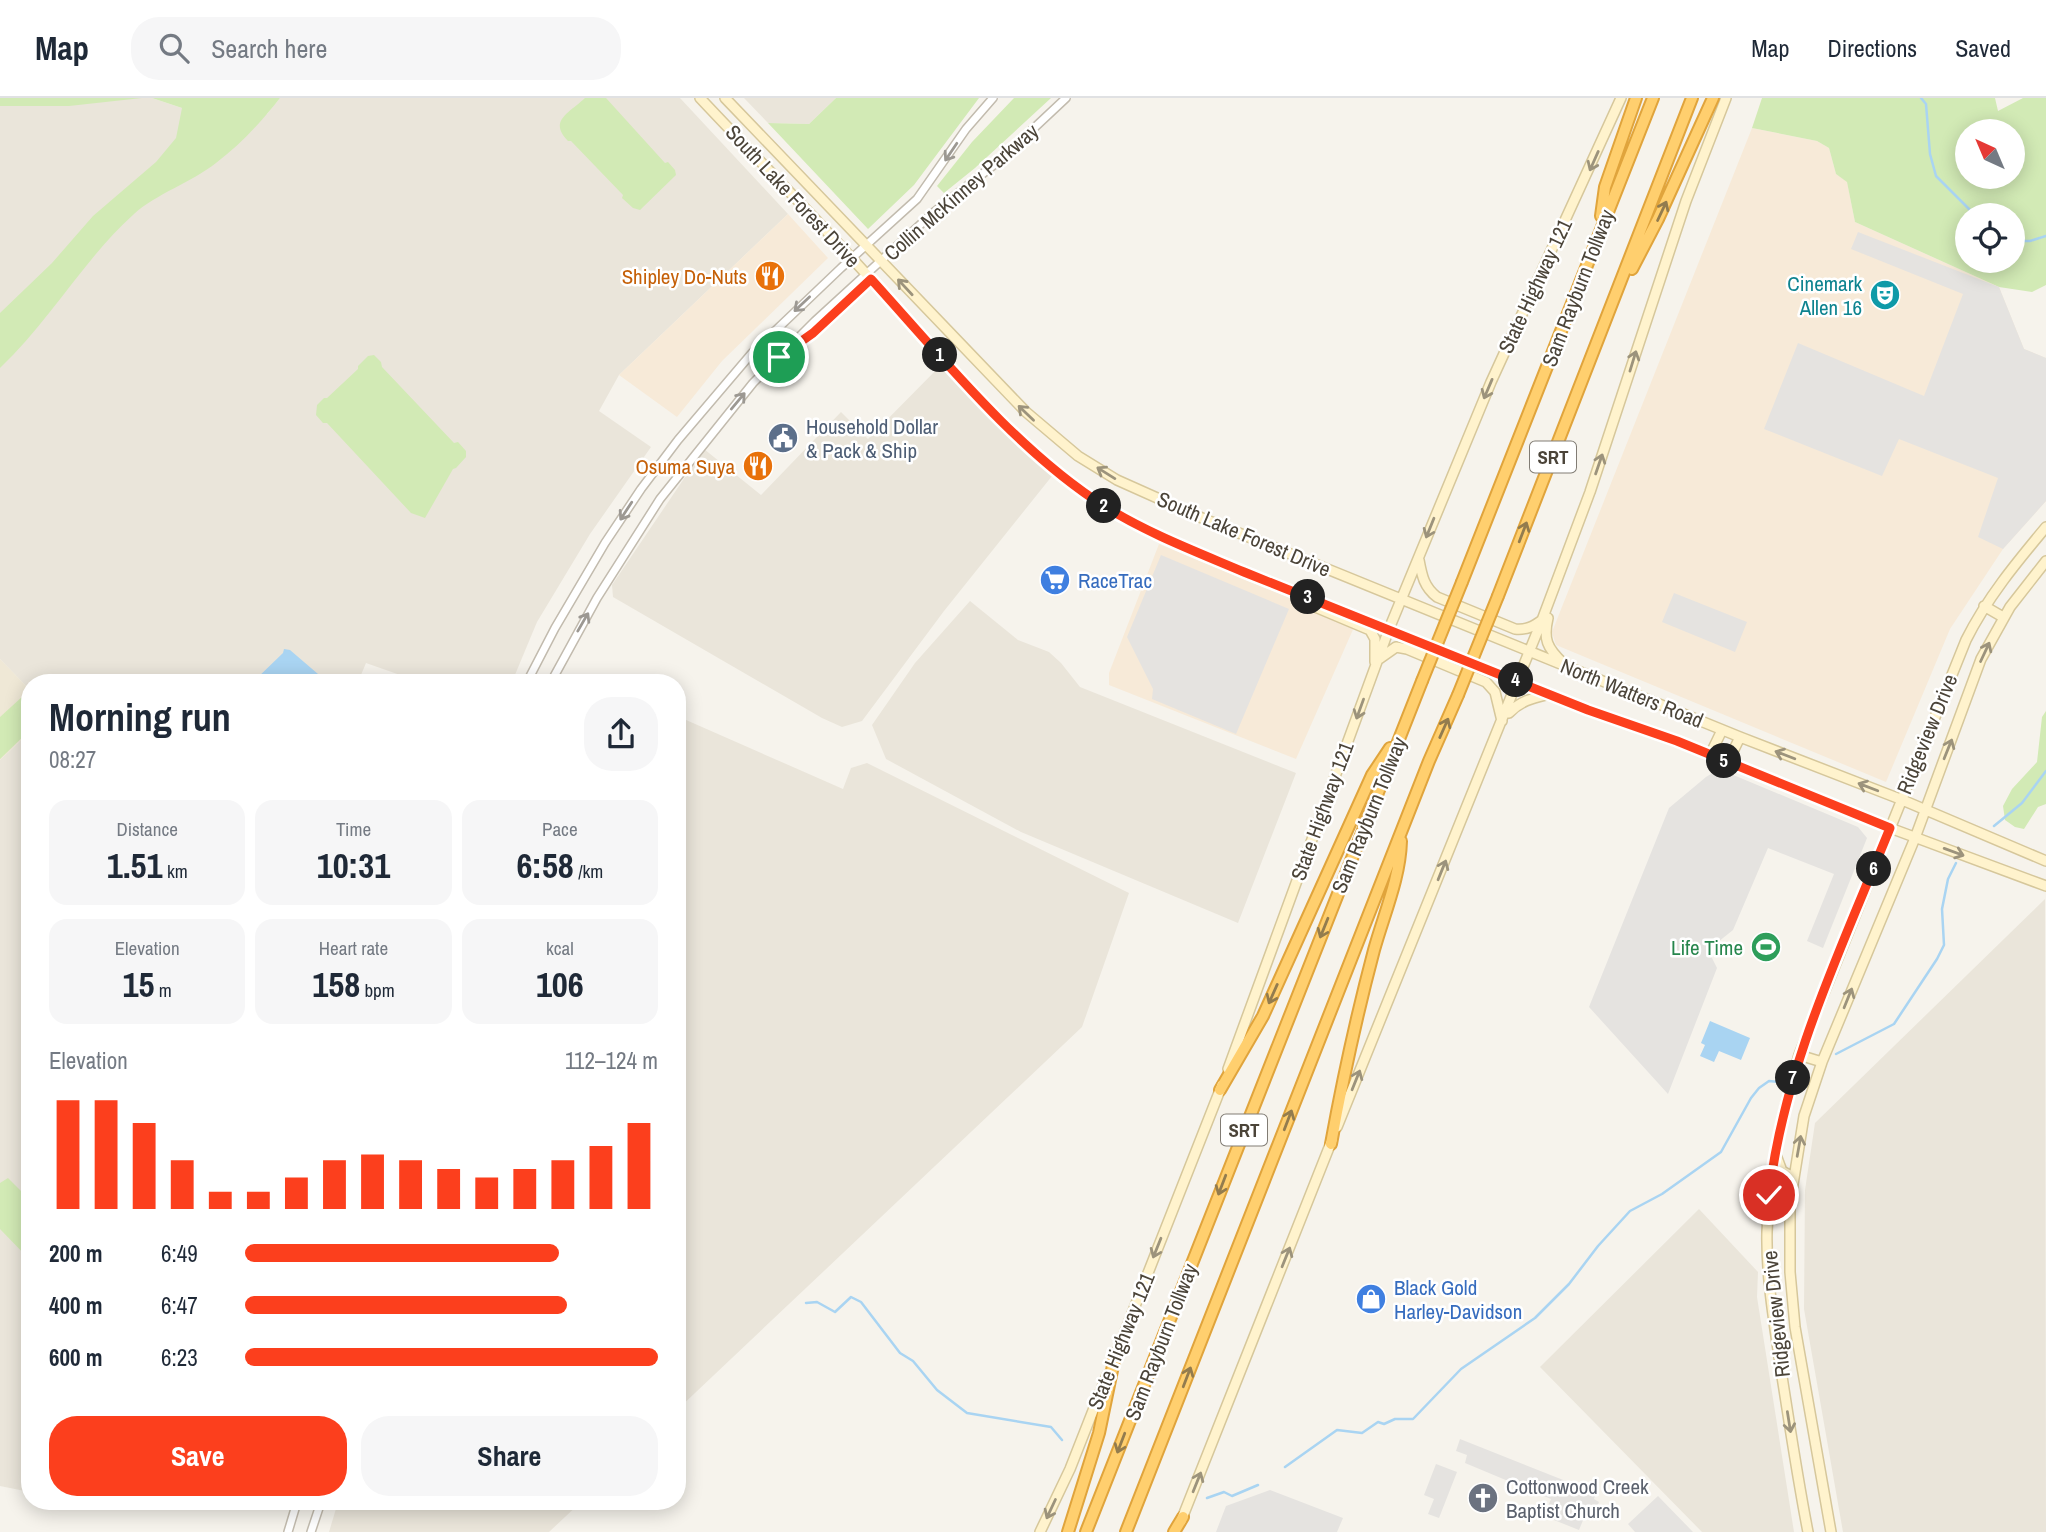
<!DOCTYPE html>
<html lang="en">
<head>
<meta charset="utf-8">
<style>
  body { margin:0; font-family:"Archivo Narrow",sans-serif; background:#f6f6f7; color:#1f2937; height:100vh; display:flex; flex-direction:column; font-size:26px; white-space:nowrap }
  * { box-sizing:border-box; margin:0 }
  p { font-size:23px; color:#747a83 }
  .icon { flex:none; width:38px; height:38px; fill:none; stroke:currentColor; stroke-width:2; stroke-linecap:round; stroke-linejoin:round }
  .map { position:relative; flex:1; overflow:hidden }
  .side { position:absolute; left:21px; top:576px; width:665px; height:836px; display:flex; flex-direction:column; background:#fff; border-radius:28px; box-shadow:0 4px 18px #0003 }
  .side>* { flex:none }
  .needle { width:46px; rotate:316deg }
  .buttons { position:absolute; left:1955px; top:21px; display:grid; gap:14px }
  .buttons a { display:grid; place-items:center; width:70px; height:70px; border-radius:50%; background:#fff; box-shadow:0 4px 18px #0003; font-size:35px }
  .pin { position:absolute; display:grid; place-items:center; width:60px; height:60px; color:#fff; margin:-30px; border:4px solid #fff; border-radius:50%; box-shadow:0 2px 7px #0007 }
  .km { position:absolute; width:35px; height:35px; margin:-18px; border-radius:50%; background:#222; color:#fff; font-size:19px; line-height:35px; text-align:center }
  .round { display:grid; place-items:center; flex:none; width:74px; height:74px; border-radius:28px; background:#f6f6f7 }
  .overview { display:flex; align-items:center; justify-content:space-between; height:119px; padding:0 28px }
  h1 { font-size:38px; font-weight:800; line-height:52px }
  .stats { display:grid; grid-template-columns:repeat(3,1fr); gap:10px; height:119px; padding:7px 28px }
  .stats div { display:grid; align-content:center; border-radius:18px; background:#f6f6f7; text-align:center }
  .stats b { font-size:35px; font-weight:800 }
  .stats small { font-size:19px; font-weight:400 }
  .stats p { font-size:19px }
  .chart { height:196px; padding:14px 28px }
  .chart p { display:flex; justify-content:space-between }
  .chart svg { width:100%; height:126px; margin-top:7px; stroke:#fc3f1d; stroke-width:6 }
  .cta { display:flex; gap:14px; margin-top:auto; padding:14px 28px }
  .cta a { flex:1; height:80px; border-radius:28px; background:#fc3f1d; color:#fff; font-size:28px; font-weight:800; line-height:80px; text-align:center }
  .cta a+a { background:#f6f6f7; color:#1f2937 }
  ul { padding:0 28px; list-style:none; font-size:23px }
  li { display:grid; grid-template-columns:112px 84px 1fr; align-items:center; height:52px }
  li i { height:18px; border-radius:9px; background:#fc3f1d }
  header { display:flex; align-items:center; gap:42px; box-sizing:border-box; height:98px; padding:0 35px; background:#fff; border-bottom:2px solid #e0e1e3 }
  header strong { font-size:33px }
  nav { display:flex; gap:38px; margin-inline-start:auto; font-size:24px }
  .search { width:490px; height:63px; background:#f6f6f7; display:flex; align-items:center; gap:18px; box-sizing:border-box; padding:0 24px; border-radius:28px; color:#747a83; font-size:26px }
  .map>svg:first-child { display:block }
  .residential { fill:#eae5da }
  .commercial { fill:#f7ead8 }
  .education { fill:#efe8d6 }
  .green { fill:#d2eab5; fill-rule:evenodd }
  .parking { fill:#e5e3e0 }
  .water { fill:#a9d4f2 }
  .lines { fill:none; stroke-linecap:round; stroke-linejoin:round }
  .stream { stroke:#a9d4f2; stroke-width:2.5 }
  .tertiary-casing { stroke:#c2bbae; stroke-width:10 }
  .secondary-casing { stroke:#d6c79b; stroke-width:12 }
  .motorway-casing { stroke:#e0a43c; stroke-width:14 }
  .tertiary { stroke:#fff; stroke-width:7 }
  .secondary { stroke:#fff3cd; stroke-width:9 }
  .motorway { stroke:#ffcf6e; stroke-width:10 }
  .motorway-bridge-casing { stroke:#e0a43c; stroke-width:14; stroke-linecap:butt }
  .motorway-bridge { stroke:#ffcf6e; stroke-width:10 }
  .oneway { stroke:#9c9892 }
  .oneway2 { stroke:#9c937c }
  .oneway3 { stroke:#937c4e }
  .route-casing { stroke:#fff; stroke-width:14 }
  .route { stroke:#fc3f1d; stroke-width:9 }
  .labels { text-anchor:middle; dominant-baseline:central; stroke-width:5; stroke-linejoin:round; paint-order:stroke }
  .shield { fill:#fff; stroke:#817c74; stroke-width:2 }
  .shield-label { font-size:19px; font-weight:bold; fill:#4b4439 }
  .street-label { font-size:21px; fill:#4b4439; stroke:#fff }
  .food-label { font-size:21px; fill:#c56008; stroke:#fff; text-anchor:end }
  .culture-label { font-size:21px; fill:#0d838f; stroke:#fff; text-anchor:end }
  .service-label { font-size:21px; fill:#4e5e75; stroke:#fff; text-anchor:start }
  .shop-label { font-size:21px; fill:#366cbe; stroke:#fff; text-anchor:start }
  .leisure-label { font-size:21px; fill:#27864d; stroke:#fff; text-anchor:end }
  .worship-label { font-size:21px; fill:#5b616d; stroke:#fff; text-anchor:start }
</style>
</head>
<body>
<header>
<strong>Map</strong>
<div class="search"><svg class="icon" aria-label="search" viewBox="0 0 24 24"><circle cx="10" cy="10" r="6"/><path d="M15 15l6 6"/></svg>Search here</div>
<nav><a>Map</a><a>Directions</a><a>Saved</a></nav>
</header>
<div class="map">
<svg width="2046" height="1434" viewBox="0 0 2046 1434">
  <rect width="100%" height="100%" fill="#f6f3ec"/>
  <path class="residential" d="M0,0H152L182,10L267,16L280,0H680L788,116L619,277L599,313L651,349L590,436L537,524L512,584H420L366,565L358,584H30V592L0,561Z
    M744,0H836L809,26L768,25Z
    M941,267L978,307L1052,378L944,513L862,623L842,629L822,620L613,499L612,487L704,351L761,397L841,314L868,341Z
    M970,503L1018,542L1049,554L1061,565L1080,589L1296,675L1238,825L1021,734L886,661L872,627L915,565Z
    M677,618L843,691L851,670L867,665L1129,795L1082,929L677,1312Z
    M30,634V1394L0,1388V662Z
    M2045,801L2046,1434H1843L1804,1211L1805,1092L1815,1025Z
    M1699,1111L1758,1174L1757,1199L1794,1434H1702L1540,1269Z
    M338,1404H581L549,1434H329Z"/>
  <path class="commercial" d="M1752,30L1817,43L1829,50L1836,76L1847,83L1855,124L1999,189L2024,251L2046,260V403L2003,451L1950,531L1886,684L1556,547L1552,534Z
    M788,116L828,160L722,263L677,319L619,277Z
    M1159,446L1355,527L1296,661L1109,587V575Z"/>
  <path class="education" d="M0,561L30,592V634L0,662Z"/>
  <path class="green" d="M0,0H142L69,8H0Z
    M152,0H280C262,23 240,47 216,65C192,84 156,96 134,116C83,162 50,223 0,270V215L52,165L93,118L156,64L176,40L182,10Z
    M585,0H606L665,65L668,64L675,72L676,77L640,112L633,110L622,100L623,97L571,43H568C548,23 569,15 585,0Z
    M836,0H979L914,87L868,131L768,25L809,26Z
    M1014,0H1051L975,70L944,95L937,88L972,44Z
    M1762,0H1995L1998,13L2023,0H2046V187L2032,194L1999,189L1855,124L1847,84L1836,76L1829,50L1817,43L1752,30ZM1967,33H2012V79H1967ZM1967,117H2012V163H1967Z
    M374,257L381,264L382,269L454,345L458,344L466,353V359L456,370L453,371L425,420L411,415L327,325H323L316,317L317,307L324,300H327L358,271V268L368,258Z
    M23,598H30V632L0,661V619Z
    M2046,613V706L2038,709L2024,731L2015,729L2005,722L2003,708L2012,691L2037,664L2042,619Z
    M8,1080L30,1102V1162L0,1131V1085Z"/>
  <path class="parking" d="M1858,134L1999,189L2024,251L2046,260V403L2003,451L1978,439L1998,380L1899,341L1882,378L1764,331L1798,245L1924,298L1963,196L1851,151Z
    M1161,457L1289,511L1236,636L1152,601L1153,591L1127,539Z
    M1674,495L1747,524L1735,554L1662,524Z
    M1719,671L1858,729L1867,740L1823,850L1807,843L1834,776L1768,750L1733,832L1708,852L1717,870L1668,996L1589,909L1669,710L1706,679Z
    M1460,1341L1596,1395L1594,1401L1599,1404L1593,1418L1586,1415L1579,1432L1544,1418L1551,1401L1465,1365L1467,1357L1456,1353Z
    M1436,1366L1457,1374L1439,1420L1428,1416L1434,1401L1424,1397Z
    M1270,1392L1343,1420L1337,1434H1216L1226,1408Z
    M1658,1398L1693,1434H1635L1628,1426Z"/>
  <path class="water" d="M284,551L290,552L318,576L321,581V584H253L283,555Z
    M1710,923L1750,940L1741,962L1719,953L1714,964L1700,958L1705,947L1701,945Z"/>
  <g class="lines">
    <path class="stream" d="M1921,0L1926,6L1930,56L1936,78L1975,117
      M2012,143H2030L2046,138
      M1994,728L2022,705L2046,673
      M1836,956L1894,926L1937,861L1944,847L1942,811L1948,781L1956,765
      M806,1205L817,1204L835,1214L851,1199L861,1204L900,1255L913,1263L937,1292L967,1315L1051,1329L1062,1342
      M1285,1369L1337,1332L1362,1335L1378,1324L1384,1326L1395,1321H1413L1461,1271L1535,1220L1569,1186L1598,1148L1630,1113L1662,1096L1721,1054L1751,1000L1759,990L1769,983L1779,984
      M1207,1400L1224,1394L1232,1398L1258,1387"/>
    <g class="tertiary-casing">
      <path id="tertiary" d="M797,246L813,235L871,181
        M527,584L555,530L605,445L641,391L678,342L752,255L841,170L917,101L966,31L993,0
        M551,584L597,500L660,401L753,285L815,223L933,115L1000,62L1066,0
        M288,1434L297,1404
        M311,1434L321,1404"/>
    </g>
    <g class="secondary-casing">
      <path id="secondary" d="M700,0C762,66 826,130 886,198C953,271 1019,354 1104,408C1147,435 1197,454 1244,474L1588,612L1677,643L1890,730L2046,788
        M725,0L1026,314L1078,358L1117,382L1202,420L1740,639L1900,701L2046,763
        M1419,462C1422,478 1424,489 1437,499L1515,531C1526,532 1533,529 1542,522
        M1305,498L1313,508L1370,532L1375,541V564
        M1984,508L2003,519
        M1548,520C1543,541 1547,550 1563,565
        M1379,561L1396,549L1407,551L1486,584L1495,594L1502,623
        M1509,615C1520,603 1533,600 1549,596
        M1710,657L1722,632
        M1728,664L1740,639
        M1799,957L1822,964
        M1228,971L1389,531L1491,284L1621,0
        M1337,1029L1542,522L1590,394L1686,103L1726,0
        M1776,1057L1782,1073L1793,1079
        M1113,1264L1222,987
        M1181,1423L1332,1042
        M1040,1434L1070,1371L1107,1277
        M1808,1434C1797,1378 1789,1322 1780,1266C1774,1223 1766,1178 1767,1134C1769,1073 1782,1016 1799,957L1966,542C1987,500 2016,465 2046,429
        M1831,1434L1795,1229L1790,1174V1105L1804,1018L1822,964L1915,740L1981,561L2010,509L2046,463"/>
    </g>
    <g class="motorway-casing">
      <path id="motorway" d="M1601,118L1605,89L1636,0
        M1632,171L1658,121L1713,0
        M1462,484L1653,0
        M1498,498L1692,0
        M1220,992L1263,918L1372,677L1390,650
        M1331,1046C1343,980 1357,916 1374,852C1384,816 1400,780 1401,743
        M1068,1434L1099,1335L1115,1258
        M1086,1434L1422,583
        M1126,1434L1429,663L1458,597
        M1174,1434L1183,1419"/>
    </g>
    <use href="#tertiary" class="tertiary"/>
    <use href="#secondary" class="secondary"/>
    <use href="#motorway" class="motorway"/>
    <g class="motorway-bridge-casing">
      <path id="motorway-bridge" d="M1422,583L1462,484
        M1458,597L1498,498"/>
    </g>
    <use href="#motorway-bridge" class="motorway-bridge"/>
  </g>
  <defs><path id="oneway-shaft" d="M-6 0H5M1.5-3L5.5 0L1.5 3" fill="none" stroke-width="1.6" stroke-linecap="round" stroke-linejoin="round" transform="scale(1.75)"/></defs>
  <g class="oneway">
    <use href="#oneway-shaft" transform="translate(951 54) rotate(124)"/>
    <use href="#oneway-shaft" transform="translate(802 206) rotate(137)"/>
    <use href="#oneway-shaft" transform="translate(738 303) rotate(-50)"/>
    <use href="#oneway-shaft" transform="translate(626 413) rotate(123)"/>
    <use href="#oneway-shaft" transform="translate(583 524) rotate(-60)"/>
  </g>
  <g class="oneway2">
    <use href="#oneway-shaft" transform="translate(1594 63) rotate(114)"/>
    <use href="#oneway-shaft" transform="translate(905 189) rotate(-133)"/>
    <use href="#oneway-shaft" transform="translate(1633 263) rotate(-73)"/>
    <use href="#oneway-shaft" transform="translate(1488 291) rotate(113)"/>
    <use href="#oneway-shaft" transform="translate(1026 315) rotate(-136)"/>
    <use href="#oneway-shaft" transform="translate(1599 366) rotate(-71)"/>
    <use href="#oneway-shaft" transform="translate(1106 375) rotate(-148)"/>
    <use href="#oneway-shaft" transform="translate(1430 430) rotate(112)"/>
    <use href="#oneway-shaft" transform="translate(1985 554) rotate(-65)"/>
    <use href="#oneway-shaft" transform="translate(1360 611) rotate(110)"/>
    <use href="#oneway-shaft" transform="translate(1948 651) rotate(-68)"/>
    <use href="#oneway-shaft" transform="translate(1785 657) rotate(-159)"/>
    <use href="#oneway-shaft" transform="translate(1868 689) rotate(-159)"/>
    <use href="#oneway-shaft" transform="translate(1954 754) rotate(20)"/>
    <use href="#oneway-shaft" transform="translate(1442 772) rotate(-68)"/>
    <use href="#oneway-shaft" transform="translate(1848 900) rotate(-68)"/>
    <use href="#oneway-shaft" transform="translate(1356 982) rotate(-68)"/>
    <use href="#oneway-shaft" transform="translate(1799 1048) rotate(-80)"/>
    <use href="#oneway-shaft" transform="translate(1157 1150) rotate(112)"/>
    <use href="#oneway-shaft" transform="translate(1286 1159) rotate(-68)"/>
    <use href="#oneway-shaft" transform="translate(1789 1324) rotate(81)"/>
    <use href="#oneway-shaft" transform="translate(1197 1384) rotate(-68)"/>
    <use href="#oneway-shaft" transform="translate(1051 1411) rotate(115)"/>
  </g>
  <g class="oneway3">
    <use href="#oneway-shaft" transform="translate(1662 113) rotate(-65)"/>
    <use href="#oneway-shaft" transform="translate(1523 434) rotate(-69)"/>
    <use href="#oneway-shaft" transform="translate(1444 630) rotate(-66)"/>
    <use href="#oneway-shaft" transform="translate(1324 830) rotate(112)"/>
    <use href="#oneway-shaft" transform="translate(1273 896) rotate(114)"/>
    <use href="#oneway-shaft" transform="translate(1288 1022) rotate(-69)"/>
    <use href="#oneway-shaft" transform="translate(1222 1087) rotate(111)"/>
    <use href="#oneway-shaft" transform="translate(1187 1279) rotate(-69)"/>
    <use href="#oneway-shaft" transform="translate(1121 1345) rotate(111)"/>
  </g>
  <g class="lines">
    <g class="route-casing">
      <path id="route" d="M779,259L813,235L871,181C940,257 1017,353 1104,408C1147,435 1197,454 1244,474L1588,612L1677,643L1890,730C1842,849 1784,968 1769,1097"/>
    </g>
    <use href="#route" class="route"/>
  </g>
  <defs>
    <g id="restaurant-disc" transform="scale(1.575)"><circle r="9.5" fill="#e8710a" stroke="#fff"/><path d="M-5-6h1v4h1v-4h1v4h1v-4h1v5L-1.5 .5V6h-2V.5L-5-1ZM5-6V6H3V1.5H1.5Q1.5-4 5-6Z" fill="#fff"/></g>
    <g id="theatre-disc" transform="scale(1.575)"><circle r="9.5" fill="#0f9aa8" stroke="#fff"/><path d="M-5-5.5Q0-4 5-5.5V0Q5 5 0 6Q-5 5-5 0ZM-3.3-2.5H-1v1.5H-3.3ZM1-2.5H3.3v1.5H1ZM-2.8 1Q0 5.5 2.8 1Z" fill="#fff"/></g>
    <g id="civic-disc" transform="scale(1.575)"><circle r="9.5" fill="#5c6f8a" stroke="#fff"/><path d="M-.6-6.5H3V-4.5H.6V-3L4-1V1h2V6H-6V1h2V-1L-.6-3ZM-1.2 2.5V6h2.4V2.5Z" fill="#fff"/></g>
    <g id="supermarket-disc" transform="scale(1.575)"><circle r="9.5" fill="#3f7fe0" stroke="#fff"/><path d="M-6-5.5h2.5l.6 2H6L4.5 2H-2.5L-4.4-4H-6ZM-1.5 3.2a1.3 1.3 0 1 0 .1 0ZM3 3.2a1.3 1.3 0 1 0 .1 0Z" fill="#fff"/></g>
    <g id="stadium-disc" transform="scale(1.575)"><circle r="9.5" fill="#2e9e5b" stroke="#fff"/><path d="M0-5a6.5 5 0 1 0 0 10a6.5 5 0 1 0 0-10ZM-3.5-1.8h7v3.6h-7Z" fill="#fff"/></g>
    <g id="shop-disc" transform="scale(1.575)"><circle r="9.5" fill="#3f7fe0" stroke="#fff"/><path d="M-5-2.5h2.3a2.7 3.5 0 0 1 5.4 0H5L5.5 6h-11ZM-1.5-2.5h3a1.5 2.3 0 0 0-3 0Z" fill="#fff"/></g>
    <g id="church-disc" transform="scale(1.575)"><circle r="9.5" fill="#6b7280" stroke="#fff"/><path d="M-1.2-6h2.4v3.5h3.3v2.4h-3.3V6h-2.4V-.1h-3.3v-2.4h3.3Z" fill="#fff"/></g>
  </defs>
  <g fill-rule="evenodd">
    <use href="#restaurant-disc" x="770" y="178"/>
    <use href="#theatre-disc" x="1885" y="197"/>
    <use href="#civic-disc" x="783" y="340"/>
    <use href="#restaurant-disc" x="758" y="368"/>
    <use href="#supermarket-disc" x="1055" y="482"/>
    <use href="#stadium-disc" x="1766" y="849"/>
    <use href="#shop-disc" x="1371" y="1201"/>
    <use href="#church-disc" x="1483" y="1400"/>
  </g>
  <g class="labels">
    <g class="shield">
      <rect x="1530" y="343.5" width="46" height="31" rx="5"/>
      <rect x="1221" y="1016.5" width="46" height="31" rx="5"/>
    </g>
    <g class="shield-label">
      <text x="1553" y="359">SRT</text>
      <text x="1244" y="1032">SRT</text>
    </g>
    <g class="street-label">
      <text transform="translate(961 94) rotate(-41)">Collin McKinney Parkway</text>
      <text transform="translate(793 98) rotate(47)">South Lake Forest Drive</text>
      <text transform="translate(1535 188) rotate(-65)">State Highway 121</text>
      <text transform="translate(1578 190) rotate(-69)">Sam Rayburn Tollway</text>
      <text transform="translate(1244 436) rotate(23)">South Lake Forest Drive</text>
      <text transform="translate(1632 595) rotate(22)">North Watters Road</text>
      <text transform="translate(1927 636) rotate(-68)">Ridgeview Drive</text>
      <text transform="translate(1322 713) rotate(-70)">State Highway 121</text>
      <text transform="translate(1369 717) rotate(-68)">Sam Rayburn Tollway</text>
      <text transform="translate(1776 1216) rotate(-96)">Ridgeview Drive</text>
      <text transform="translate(1121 1243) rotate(-68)">State Highway 121</text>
      <text transform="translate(1161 1244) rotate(-69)">Sam Rayburn Tollway</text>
    </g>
    <g class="food-label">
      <text x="747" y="178">Shipley Do-Nuts</text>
      <text x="735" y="368">Osuma Suya</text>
    </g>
    <g class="culture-label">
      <text x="1862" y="185">Cinemark<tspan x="1862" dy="24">Allen 16</tspan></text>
    </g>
    <g class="service-label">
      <text x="806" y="328">Household Dollar<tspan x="806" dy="24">&amp; Pack &amp; Ship</tspan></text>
    </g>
    <g class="shop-label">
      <text x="1078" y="482">RaceTrac</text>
      <text x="1394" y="1189">Black Gold<tspan x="1394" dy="24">Harley-Davidson</tspan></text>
    </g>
    <g class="leisure-label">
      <text x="1743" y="849">Life Time</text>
    </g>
    <g class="worship-label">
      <text x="1506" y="1388">Cottonwood Creek<tspan x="1506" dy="24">Baptist Church</tspan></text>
    </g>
  </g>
</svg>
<div class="buttons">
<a><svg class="needle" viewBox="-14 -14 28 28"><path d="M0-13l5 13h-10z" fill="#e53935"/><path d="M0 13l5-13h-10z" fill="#747a83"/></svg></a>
<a><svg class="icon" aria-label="locate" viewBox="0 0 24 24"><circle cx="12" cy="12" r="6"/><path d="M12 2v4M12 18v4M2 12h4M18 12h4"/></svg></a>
</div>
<div class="pin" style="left:779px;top:259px;background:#1e9e55"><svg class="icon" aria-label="arrive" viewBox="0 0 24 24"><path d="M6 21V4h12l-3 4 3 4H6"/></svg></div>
<div class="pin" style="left:1769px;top:1097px;background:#d93025"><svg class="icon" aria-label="check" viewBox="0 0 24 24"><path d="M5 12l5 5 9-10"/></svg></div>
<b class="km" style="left:940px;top:257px">1</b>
<b class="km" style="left:1104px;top:408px">2</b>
<b class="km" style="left:1308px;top:499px">3</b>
<b class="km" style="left:1516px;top:582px">4</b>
<b class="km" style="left:1724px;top:663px">5</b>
<b class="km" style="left:1874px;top:771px">6</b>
<b class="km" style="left:1793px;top:980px">7</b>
<section class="side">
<div class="overview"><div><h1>Morning run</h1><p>08:27</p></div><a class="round"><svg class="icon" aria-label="share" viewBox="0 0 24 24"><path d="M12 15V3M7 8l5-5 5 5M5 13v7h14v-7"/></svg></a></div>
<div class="stats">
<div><p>Distance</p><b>1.51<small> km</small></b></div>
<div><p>Time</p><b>10:31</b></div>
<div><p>Pace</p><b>6:58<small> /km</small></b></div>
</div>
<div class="stats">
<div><p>Elevation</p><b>15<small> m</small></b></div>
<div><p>Heart rate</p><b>158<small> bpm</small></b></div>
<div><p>kcal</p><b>106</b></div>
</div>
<div class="chart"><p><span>Elevation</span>112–124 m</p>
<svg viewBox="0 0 160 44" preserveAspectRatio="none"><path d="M5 44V6M15 44V6M25 44V14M35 44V27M45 44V38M55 44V38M65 44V33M75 44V27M85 44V25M95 44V27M105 44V30M115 44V33M125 44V30M135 44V27M145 44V22M155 44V14"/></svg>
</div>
<ul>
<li><b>200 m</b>6:49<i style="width:76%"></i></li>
<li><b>400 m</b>6:47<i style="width:78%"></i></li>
<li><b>600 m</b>6:23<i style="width:100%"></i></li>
</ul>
<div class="cta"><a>Save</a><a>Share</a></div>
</section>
</div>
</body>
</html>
